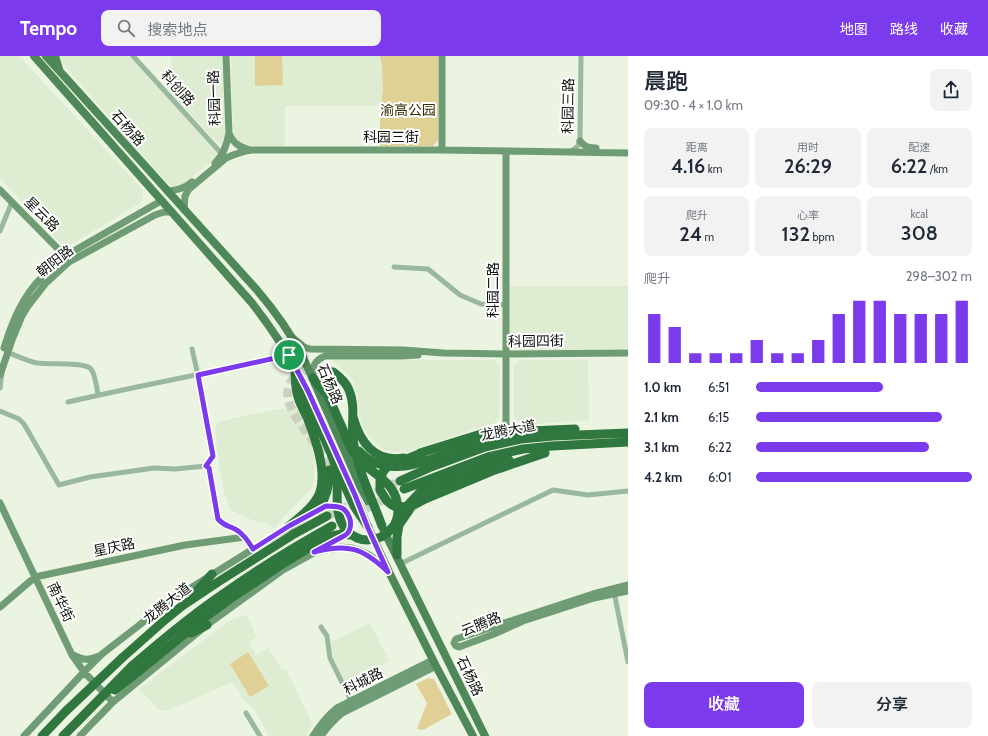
<!DOCTYPE html>
<html lang="zh">
<head>
<meta charset="utf-8">
<style>
  body { margin:0; font-family:Cabin,"Noto Sans SC",sans-serif; background:#f2f2f3; color:#1f2937; height:100vh; display:flex; flex-direction:column; font-size:15px; white-space:nowrap }
  * { box-sizing:border-box; margin:0 }
  p { font-size:13px; color:#747a83 }
  .icon { flex:none; width:22px; height:22px; fill:none; stroke:currentColor; stroke-width:2; stroke-linecap:round; stroke-linejoin:round }
  .map { position:relative; flex:1; overflow:hidden }
  .drawer { display:flex; flex-direction:column; background:#fff; width:360px }
  .drawer>* { flex:none }
  .pin { position:absolute; display:grid; place-items:center; width:34px; height:34px; color:#fff; margin:-17px; border:2px solid #fff; border-radius:50%; box-shadow:0 1px 4px #0007 }
  .round { display:grid; place-items:center; flex:none; width:42px; height:42px; border-radius:8px; background:#f2f2f3 }
  .head { display:flex; align-items:center; justify-content:space-between; height:68px; padding:0 16px }
  h1 { font-size:22px; font-weight:600; line-height:30px }
  .metrics { display:grid; grid-template-columns:repeat(3,1fr); gap:6px; height:68px; padding:4px 16px }
  .metrics div { display:grid; align-content:center; border-radius:8px; background:#f2f2f3; text-align:center }
  .metrics b { font-size:20px; font-weight:600 }
  .metrics small { font-size:11px; font-weight:400 }
  .metrics p { font-size:11px }
  .chart { height:112px; padding:8px 16px }
  .chart p { display:flex; justify-content:space-between }
  .chart svg { width:100%; height:72px; margin-top:4px; stroke:#7c3aed; stroke-width:6 }
  .action { display:flex; gap:8px; margin-top:auto; padding:8px 16px }
  .action a { flex:1; height:46px; border-radius:8px; background:#7c3aed; color:#fff; font-size:16px; font-weight:600; line-height:46px; text-align:center }
  .action a+a { background:#f2f2f3; color:#1f2937 }
  ul { padding:0 16px; list-style:none; font-size:13px }
  li { display:grid; grid-template-columns:64px 48px 1fr; align-items:center; height:30px }
  li i { height:10px; border-radius:5px; background:#7c3aed }
  header { display:flex; align-items:center; gap:24px; box-sizing:border-box; height:56px; padding:0 20px; background:#7c3aed; color:#fff }
  header strong { font-size:19px }
  nav { display:flex; gap:22px; margin-inline-start:auto; font-size:14px }
  .search { width:280px; height:36px; background:#f2f2f3; display:flex; align-items:center; gap:10px; box-sizing:border-box; padding:0 14px; border-radius:8px; color:#747a83; font-size:15px }
  main { display:flex; flex:1; min-height:0 }
  .map>svg:first-child { display:block }
  .built { fill:#deecd2 }
  .green { fill:#e1d096 }
  .lines { fill:none; stroke-linecap:round; stroke-linejoin:round }
  .highway-tunnel { stroke:#c9d2c1; stroke-width:9; stroke-dasharray:9 4.5; stroke-linecap:butt }
  .street { stroke:#9ab89e; stroke-width:5 }
  .secondary { stroke:#6f9c75; stroke-width:7 }
  .primary { stroke:#4f8858; stroke-width:8 }
  .highway { stroke:#30763f; stroke-width:9 }
  .highway-bridge { stroke:#30763f; stroke-width:9 }
  .route-casing { stroke:#fff; stroke-width:8 }
  .route { stroke:#7c3aed; stroke-width:5 }
  .labels { text-anchor:middle; dominant-baseline:central; stroke-width:4; stroke-linejoin:round; paint-order:stroke }
  .street-label { font-size:14px; fill:#0d110a; stroke:#fff }
  .park-label { font-size:14px; fill:#382e06; stroke:#fff }
</style>
</head>
<body>
<header>
<strong>Tempo</strong>
<div class="search"><svg class="icon" aria-label="search" viewBox="0 0 24 24"><circle cx="10" cy="10" r="6"/><path d="M15 15l6 6"/></svg>搜索地点</div>
<nav><a>地图</a><a>路线</a><a>收藏</a></nav>
</header>
<main>
<div class="map">
<svg width="628" height="680" viewBox="0 0 628 680">
  <rect width="100%" height="100%" fill="#eaf4e1"/>
  <path class="built" d="M0,0H19L143,134L142,146L69,190L61,188L0,122Z
    M59,0H129L218,97L215,103L179,131H171L62,7Z
    M171,0H222L225,76L224,83L220,89L175,42L172,34Z
    M231,0H380L382,10L383,35L380,50H285V90H253L247,88L240,86L236,82L234,77L233,72Z
    M510,230H628V293L517,294L509,286Z
    M332,304H491L495,305L500,311L499,361L498,364L493,368L474,373L410,395L395,396L384,394L380,391L371,383L361,368L357,337L353,325L346,317Z
    M520,304H588L589,364L534,368L520,367L514,361V310Z
    M280,353H298L310,378L315,406L313,430L274,472L267,467L254,465L231,454L224,437L219,409L215,373L219,366L243,360Z
    M247,559L256,580L249,587L256,599L268,592L282,614L286,613L312,667L306,680H269L255,654L244,644L232,626L169,654H159L139,633L198,588L231,564Z
    M370,567L389,605L345,627L333,602L331,586Z"/>
  <path class="green" d="M255,0H282L283,29L255,30Z
    M380,0H438V84L433,90H380V50L383,35L382,10Z
    M248,596L269,630L250,641L230,608Z
    M428,622L434,623L452,658L423,674L417,673L427,647L416,628Z"/>
  <g class="lines">
    <path class="highway-tunnel" d="M333,316C322,312 308,310 298,318C274,338 298,364 311,382C319,392 326,402 333,412
      M327,460L400,425
      M342,465L404,433"/>
    <path class="street" d="M133,0L222,98
      M569,96L577,91L580,85L581,0
      M0,175L12,146
      M394,211L428,213L460,239L481,248L506,249
      M192,293L198,319L213,400L206,410
      M7,296C17,300 27,305 37,307C49,309 81,306 90,312C95,316 97,333 98,339
      M0,332L2,317
      M68,346C141,329 215,316 289,299
      M0,355L19,363L24,368L59,429L90,421L154,412L175,413L206,410L209,412L218,463C224,470 227,469 235,473C243,477 248,485 253,493
      M400,508L553,434L588,439L628,435
      M614,536L628,606
      M321,571L327,580L330,602L351,645
      M246,657L260,680"/>
    <path class="secondary" d="M226,0L229,77C233,87 239,91 250,94
      M442,0V94
      M580,85C585,91 588,92 596,92
      M215,107C224,99 227,88 229,77
      M0,134L65,200
      M167,135C177,134 184,133 192,126
      M184,154L185,140L189,133L226,102C235,98 242,95 252,94H442L628,97
      M293,282L304,291L310,293L403,294L444,297L506,298L628,297
      M4,292C12,266 22,241 42,221C49,213 57,207 65,200L161,145
      M0,319L12,284L22,260L28,250L45,228L69,206L155,159L164,156H171
      M313,322C313,311 313,305 325,300H402L418,299
      M506,373V95
      M0,447L72,599L84,616L113,646
      M628,529L593,538L456,583L454,587L456,590L459,591L494,578L523,565L594,542L628,535
      M0,551L35,521L185,489L245,481
      M73,599C83,604 87,605 99,600
      M24,680L84,616L102,598L173,543L253,493L318,454C322,452 326,450 330,450C346,450 357,466 346,479L283,514L207,569L113,646L80,680
      M313,680C320,669 327,660 337,652L433,604
      M321,680C327,671 334,664 342,657L436,610"/>
    <path class="primary" d="M34,0L252,247C269,269 285,292 298,317
      M46,0L257,234C275,255 290,276 303,301L360,430L368,445
      M55,0L59,13
      M308,336L355,439L368,471L389,516L436,610L473,680
      M383,473L485,680
      M314,496C345,488 361,490 385,512"/>
    <path class="highway" d="M333,316C340,321 346,326 349,334C356,350 351,367 353,383C357,414 372,442 382,470
      M300,322L309,351
      M313,322L328,340
      M353,361C360,386 375,407 404,402
      M483,384L530,375L575,373
      M424,396L387,411L383,416L380,425V434L387,445L392,449L396,451H401L412,450L425,443L492,415L545,397
      M420,397L481,378L506,373L530,375
      M335,415L343,426L354,450L368,471
      M400,425L431,411L485,391L521,383L553,380L628,377
      M404,433L488,401L523,393L552,390L628,386
      M318,454C327,441 330,429 329,414
      M289,470C300,461 315,450 320,436C327,414 315,382 307,361C304,355 300,348 298,341C295,331 295,321 295,311
      M397,499V481L399,469L412,450
      M193,539L212,518
      M191,577L207,569
      M122,602L166,563L182,550L218,526L294,478L327,460
      M132,610C162,584 193,558 226,536C260,512 296,490 332,470
      M138,616L204,562
      M42,680L66,655
      M63,680L78,665"/>
    <path class="highway-bridge" d="M309,351C318,370 329,389 335,409C341,431 331,455 346,474C352,480 359,484 367,484C377,483 385,481 391,473C396,468 398,461 398,454C398,423 367,418 353,396C348,388 345,379 342,371C337,361 333,350 328,340
      M359,395C383,421 417,409 445,398C458,394 470,389 483,384
      M398,463L405,452L421,435L490,409L509,404
      M204,562L230,543L281,509L327,481L342,478L350,479
      M115,634L138,616
      M66,655L122,602
      M78,665L132,610"/>
  </g>
  <g class="lines">
    <g class="route-casing">
      <path id="route" d="M289,299L308,335L355,439L368,472L388,516C363,492 348,487 314,496L342,481C344,480 348,478 349,475C353,467 349,456 342,452C337,450 331,450 326,450L289,470L253,493C248,485 243,477 235,473C227,469 224,470 218,463L209,412L206,410L213,400L198,319Z"/>
    </g>
    <use href="#route" class="route"/>
  </g>
  <g class="labels">
    <g class="street-label">
      <text transform="translate(178 32) rotate(48)">科创路</text>
      <text transform="translate(214 42) rotate(-92)">科园一路</text>
      <text transform="translate(568 50) rotate(-89)">科园三路</text>
      <text transform="translate(128 72) rotate(48)">石杨路</text>
      <text x="391" y="81">科园三街</text>
      <text transform="translate(42 158) rotate(45)">星云路</text>
      <text transform="translate(55 205) rotate(-38)">朝阳路</text>
      <text transform="translate(493 234) rotate(-90)">科园二路</text>
      <text transform="translate(536 285) rotate(-1)">科园四街</text>
      <text transform="translate(330 328) rotate(66)">石杨路</text>
      <text transform="translate(508 374) rotate(-11)">龙腾大道</text>
      <text transform="translate(114 491) rotate(-12)">星庆路</text>
      <text transform="translate(61 546) rotate(64)">南华街</text>
      <text transform="translate(167 547) rotate(-38)">龙腾大道</text>
      <text transform="translate(481 568) rotate(-22)">云腾路</text>
      <text transform="translate(470 620) rotate(64)">石杨路</text>
      <text transform="translate(363 625) rotate(-27)">科城路</text>
    </g>
    <g class="park-label">
      <text x="408" y="54">渝高公园</text>
    </g>
  </g>
</svg>
<div class="pin" style="left:289px;top:299px;background:#1e9e55"><svg class="icon" aria-label="arrive" viewBox="0 0 24 24"><path d="M6 21V4h12l-3 4 3 4H6"/></svg></div>
</div>
<section class="drawer">
<div class="head"><div><h1>晨跑</h1><p>09:30 · 4 × 1.0 km</p></div><a class="round"><svg class="icon" aria-label="share" viewBox="0 0 24 24"><path d="M12 15V3M7 8l5-5 5 5M5 13v7h14v-7"/></svg></a></div>
<div class="metrics">
<div><p>距离</p><b>4.16<small> km</small></b></div>
<div><p>用时</p><b>26:29</b></div>
<div><p>配速</p><b>6:22<small> /km</small></b></div>
</div>
<div class="metrics">
<div><p>爬升</p><b>24<small> m</small></b></div>
<div><p>心率</p><b>132<small> bpm</small></b></div>
<div><p>kcal</p><b>308</b></div>
</div>
<div class="chart"><p><span>爬升</span>298–302 m</p>
<svg viewBox="0 0 160 44" preserveAspectRatio="none"><path d="M5 44V14M15 44V22M25 44V38M35 44V38M45 44V38M55 44V30M65 44V38M75 44V38M85 44V30M95 44V14M105 44V6M115 44V6M125 44V14M135 44V14M145 44V14M155 44V6"/></svg>
</div>
<ul>
<li><b>1.0 km</b>6:51<i style="width:59%"></i></li>
<li><b>2.1 km</b>6:15<i style="width:86%"></i></li>
<li><b>3.1 km</b>6:22<i style="width:80%"></i></li>
<li><b>4.2 km</b>6:01<i style="width:100%"></i></li>
</ul>
<div class="action"><a>收藏</a><a>分享</a></div>
</section>
</main>
</body>
</html>
